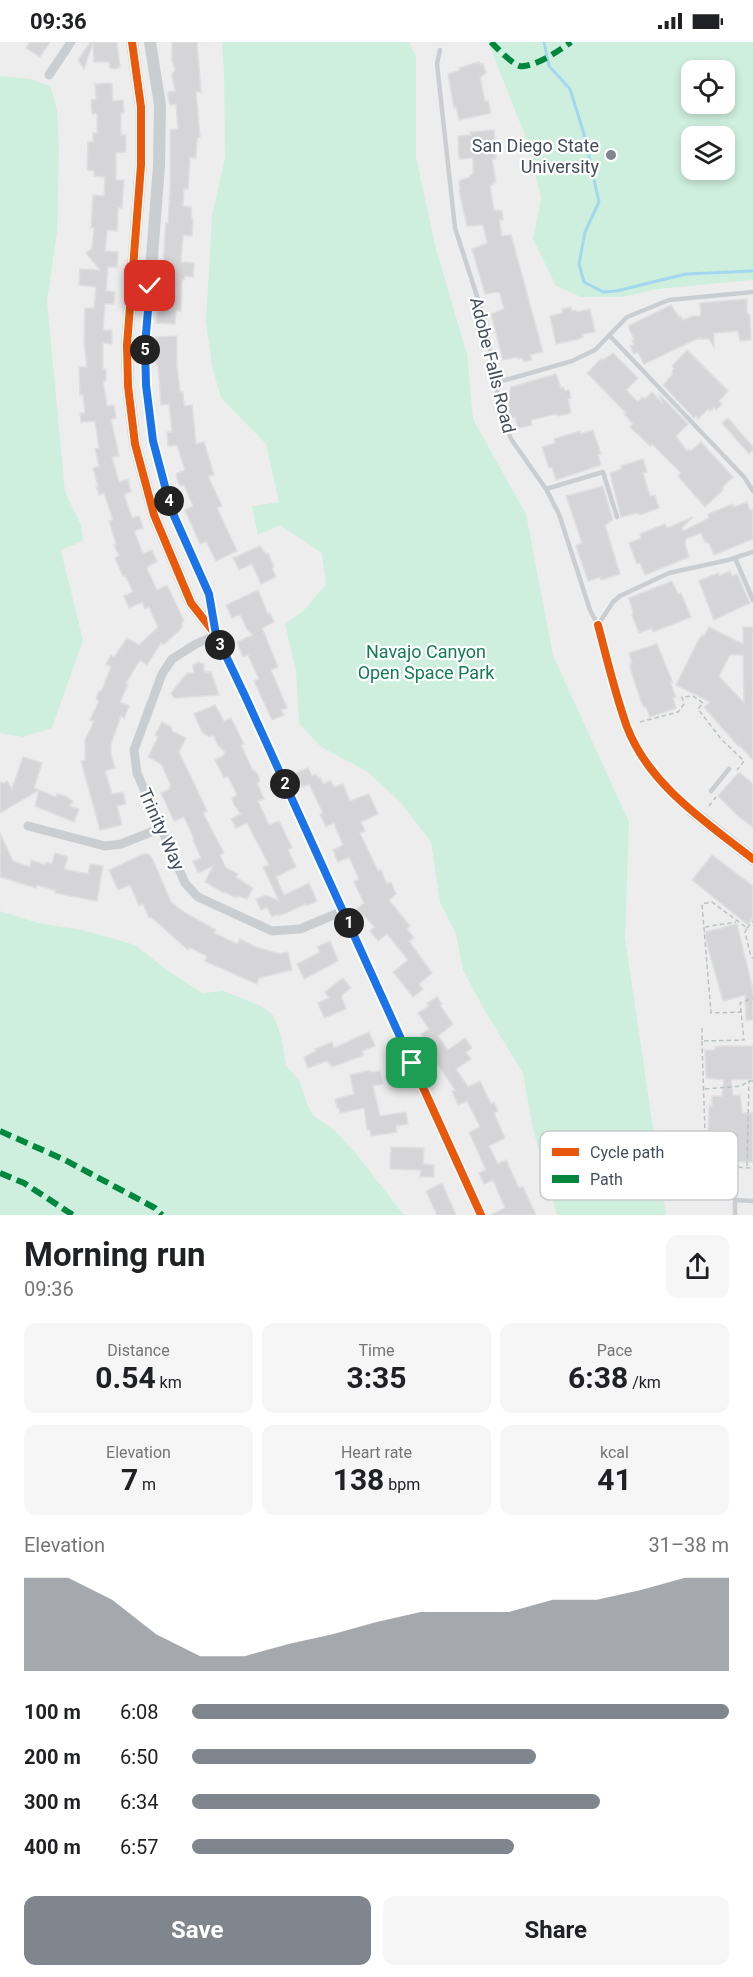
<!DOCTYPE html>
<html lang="en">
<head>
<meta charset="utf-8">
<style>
  body { margin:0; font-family:Roboto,sans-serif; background:#f6f6f6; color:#202124; height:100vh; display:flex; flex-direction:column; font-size:22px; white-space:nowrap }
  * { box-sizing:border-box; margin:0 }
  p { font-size:20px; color:#757577 }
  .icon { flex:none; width:33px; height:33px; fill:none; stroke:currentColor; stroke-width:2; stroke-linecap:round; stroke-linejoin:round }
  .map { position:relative; height:1173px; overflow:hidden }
  .drawer { display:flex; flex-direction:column; background:#fff; flex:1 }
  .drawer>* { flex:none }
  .fabs { position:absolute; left:681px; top:18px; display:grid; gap:12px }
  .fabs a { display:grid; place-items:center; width:54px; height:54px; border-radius:12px; background:#fff; box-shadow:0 3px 9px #0003; font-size:30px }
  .pin { position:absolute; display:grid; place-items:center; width:51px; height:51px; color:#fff; margin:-26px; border-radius:12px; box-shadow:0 3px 9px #0006 }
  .km { position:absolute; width:30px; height:30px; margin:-15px; border-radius:50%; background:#222; color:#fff; font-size:16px; line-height:30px; text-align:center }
  .round { display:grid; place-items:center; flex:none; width:63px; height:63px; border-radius:12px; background:#f6f6f6 }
  .head { display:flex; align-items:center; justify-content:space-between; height:102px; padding:0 24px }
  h1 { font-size:33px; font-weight:700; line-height:45px }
  .figures { display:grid; grid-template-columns:repeat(3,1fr); gap:9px; height:102px; padding:6px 24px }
  .figures div { display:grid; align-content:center; border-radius:12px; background:#f6f6f6; text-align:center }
  .figures b { font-size:30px; font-weight:700 }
  .figures small { font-size:16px; font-weight:400 }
  .figures p { font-size:16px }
  .chart { height:168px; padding:12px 24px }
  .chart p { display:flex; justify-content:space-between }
  .chart svg { width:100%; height:108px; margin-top:6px; fill:#80868d; opacity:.7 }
  .action { display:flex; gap:12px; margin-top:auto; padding:12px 24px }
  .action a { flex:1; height:69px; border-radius:12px; background:#80868d; color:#fff; font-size:24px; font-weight:700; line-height:69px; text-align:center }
  .action a+a { background:#f6f6f6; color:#202124 }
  ul { padding:0 24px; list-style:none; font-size:20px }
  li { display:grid; grid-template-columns:96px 72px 1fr; align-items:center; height:45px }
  li i { height:15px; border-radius:8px; background:#80868d }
  .status { display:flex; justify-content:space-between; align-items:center; height:42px; padding:0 30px; background:#fff; direction:ltr }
  .status svg { height:16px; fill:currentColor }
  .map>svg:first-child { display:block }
  .green { fill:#cfefde; fill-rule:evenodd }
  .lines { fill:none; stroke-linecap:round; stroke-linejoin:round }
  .stream { stroke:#a2d8ef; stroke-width:3 }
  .building { fill:#d5d5d7; stroke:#dfdfe0; stroke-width:1.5; fill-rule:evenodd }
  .path { stroke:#b7c3c1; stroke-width:1.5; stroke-dasharray:4.5 3; stroke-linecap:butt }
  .service { stroke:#cbced1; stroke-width:4.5 }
  .minor { stroke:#cbced1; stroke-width:9 }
  .tertiary { stroke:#cbced1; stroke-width:12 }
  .quiet { stroke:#00873e; stroke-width:6; stroke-dasharray:12 6; stroke-linecap:butt }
  .cycleway-casing { stroke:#fff; stroke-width:11 }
  .cycleway { stroke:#e8590c; stroke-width:8 }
  .route-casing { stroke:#fff; stroke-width:12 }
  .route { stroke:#1a73e8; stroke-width:8 }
  .poi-dot { fill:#80868d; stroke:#fff; stroke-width:2 }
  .labels { text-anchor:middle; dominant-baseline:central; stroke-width:4.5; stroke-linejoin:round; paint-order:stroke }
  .poi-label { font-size:18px; fill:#444e5a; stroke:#fff; text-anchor:end }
  .street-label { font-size:18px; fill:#444e5a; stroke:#fff }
  .park-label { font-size:18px; fill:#117e51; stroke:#fff }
  .key { fill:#fff; stroke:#c7cace; stroke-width:1.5 }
  .key-label { font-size:16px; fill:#444e5a }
</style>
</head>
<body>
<div class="status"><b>09:36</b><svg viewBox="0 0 49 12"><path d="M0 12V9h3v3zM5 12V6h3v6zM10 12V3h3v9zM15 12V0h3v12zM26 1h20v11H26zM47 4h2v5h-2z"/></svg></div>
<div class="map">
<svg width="753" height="1173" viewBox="0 0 753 1173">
  <rect width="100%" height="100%" fill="#eeeded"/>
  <path class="green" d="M222,0H409L416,14V115L436,207L467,312L473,377L526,472L553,613L629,780L625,896L666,1173H557L533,1087L523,1031L485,969L463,928L456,892L440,860L431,800L401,761L368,730L321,705L299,681L296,630L285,582L303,569L326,543L322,511L280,483L258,493L252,464L279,460L266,402L221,356L212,324L206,280L212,174L225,116L224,31Z
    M488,0H753V238L658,247L622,255H581L556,244L533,197L541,156L527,98ZM724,28V62H692V28ZM724,94V128H692V94Z
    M0,34L31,37L50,44L57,67L59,107L57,190L47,259L65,450L81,483L83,498L61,509L83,598L52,686L23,695L0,691Z
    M0,869L38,881L83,888L135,903L171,931L203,951L224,949L261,964L273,973L281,993L286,1023L300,1040L307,1062L313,1073L335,1089L358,1114L404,1173H0Z"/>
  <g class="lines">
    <path class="stream" d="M544,0L549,24L570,47L584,92L599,160L585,190L579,222L584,240L603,250L616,249L686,232L753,229"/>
  </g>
  <path class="building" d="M30,0H50L40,15L26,6Z
    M90,0H117L120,25L116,27L110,26L109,20H94L93,1L84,27L78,18Z
    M172,0H197L201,50H196L200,95L197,96L196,116L190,115L188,147H184L183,164L191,165L192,177L193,178L192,194L183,193L181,220L194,221L193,235L185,234L184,238H182L181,269H176L175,282L156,281L160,248H162L165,192L166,181H168L170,145V88L178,87L176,62L170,63L168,56V50L175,49L172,33L175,28L172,19Z
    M479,20L480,22H483L486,31L480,35L485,59L488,58L491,71L459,78L456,65L454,66L448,32L460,28L459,26Z
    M112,41L113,59L123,58L124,71H121V93H126V110L116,111V138H124L122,166H118L117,189L107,188L105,209L118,210L117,225H108L106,249L115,250L114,262H105L103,288H112V302L103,301V327H106V339H103L107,364L114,363L116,376L111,377L119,414L112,415L119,440L128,437L131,450L124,452L132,476L139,474L143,486L134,489L143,512L152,508L157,520L148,524L147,527L157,548L167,543L184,579L182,580V585L180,588L163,603L161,601L147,623L140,618L126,641L128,642L120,660L129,664L124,676L121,674L111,702V712L115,726L105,729L112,752L123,750L126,762L117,764L122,783L100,788L81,719L85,718V698L94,679L90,678L99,659L96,657L99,649L101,650L111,625L106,622L111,613L114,615L127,596L139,603L158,585L149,565L145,567L142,560L129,566L124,554L133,550L125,533L123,534L115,516L119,514L114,503L116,502L109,479L113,478L104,451L99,453L96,444H98L93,426L99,424L95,407L99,406L95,379L81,380L80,371H85L83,353H80L79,329V325H87L84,300L85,266H94L96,245L79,243L80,227L100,228L86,211L92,206L94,186H91L93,153L104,154L105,135L94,134V129L87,128L88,100H93V91H97V72H92L91,58L96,57L95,42Z
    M494,88L496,117H492L496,140H493V143L490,144L494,168L502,169L503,178H499L502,194L511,193L543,310L530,313L532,318L524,320L522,316L518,317L517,315L503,318L491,272L504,267L500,252L498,250L485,252L472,207L485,202L487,200L485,191L483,183L467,184L459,149L460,148L459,139L470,135V133L473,132V116L459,117L458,94L471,93L470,90Z
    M747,257V271L750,273L751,298L740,299L738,289L714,291V305L709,297H699L701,295L644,322L638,310L634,312L630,304L634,303L632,298L634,297L628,284L671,263L679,275L680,274L683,278L693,274H701L700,261Z
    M571,265L572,269L576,268L577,270L590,267L595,290L582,292L583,295L578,297L556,302L550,274L563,271L562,267Z
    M177,294V324L180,350H183L184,364L192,363L196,402L204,400L214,433L208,434L222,464L217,466L237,509L216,519L206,499L200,502L185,468L193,464L184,443L181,444L179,442L176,434L177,431L185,428L177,403L168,404L167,390H172L169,362L161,363L158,324H156V295Z
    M687,308L728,349L719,359L722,362L716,368L714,365L710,369L708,367L698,377L696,374L694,376L663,343L673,332L672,330L674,326L672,324Z
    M613,311L638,336L626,348L638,360L642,355L645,357L652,350L663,362L658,351L688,382L676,394L687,409L689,407L691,409L701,400L733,435L723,445V448L705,465L678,434L681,431L652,402L650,404L630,385L633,382L624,372L626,371L587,331L601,317L603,318Z
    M556,332L561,346L563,345L565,349L569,348L571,356L568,357L571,371L558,374L556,372L531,378L532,383L518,386L515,375L511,376L508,366L510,365L508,359L511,345Z
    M728,376L753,405V408L749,412L722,381Z
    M593,388L601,412L598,413L601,423L556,438L552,425L549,426L542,405L555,401L554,397L580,389L581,392Z
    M643,417L647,430L643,431L650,454L655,453L659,466L640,473L637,471L621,475L610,431L622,427L621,424Z
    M603,444L613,478L605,483L620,532L601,538L600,535L588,539L576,504L582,501L566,454Z
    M747,460L750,468L753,467V497L714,513L709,501L705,500L701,491L686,497L685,502L689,515L645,533L640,521L637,522L629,501L641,496L640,492L665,482L667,486L693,475L682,486L683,489L709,476L708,472L733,462L734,465Z
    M260,504L266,512L268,511L274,525L272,526L276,535L261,542L252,522L239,528L233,516Z
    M730,529L732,534L737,532L750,561L714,578L699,539L718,531L719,534Z
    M672,539L678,552L681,551L691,575L653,590L652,586L639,591L632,573L633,570L629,556Z
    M258,548L268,572L270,571L274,580L262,586L278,625L271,628L287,666L281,668L284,673L272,678L254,639L259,637L248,613L243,615L237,600L253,593L247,587L240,572L232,576L226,563Z
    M709,585L743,602V585H753V718L739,703L738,704L704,665L710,660L676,643L698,599L702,593L704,594ZM730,613H743L744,661L719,634Z
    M657,602L673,641L670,640L676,655L673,656L676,666L650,675L646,665H644L641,659L631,629L630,622H632L629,611Z
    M198,620L204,622V630H211L219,653L174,656L171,651L187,631H194L193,623Z
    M215,663L224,679L231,676L244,702L241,703L253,729L254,728L258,733L260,739L257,741L264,757L258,759L269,783L279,779L292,806L288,808L296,825L276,835L284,853L309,841L317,859L307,864L306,862L279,874L278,872L272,875L267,865L261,868L256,857L266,853L279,859L263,825L269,823L247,781L236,786L231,777L241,772L234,763L232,756L237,753L228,734L224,736L215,718L223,714L225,710L218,703L213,693L209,695L202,690L194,672Z
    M162,680L172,686V689L186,696L179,710L207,769L203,771L224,811L220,813L226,826L238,832L236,835L253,846L247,857L238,854L236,856L225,850L224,851L205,840L213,824L198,831L193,819L201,816L193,798L194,797L184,775L174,779L161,751L170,747L169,745L171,744L161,722L148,715L158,695L155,693Z
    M23,715L42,721L34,746L56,755L57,752L65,754L73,759L70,764L79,767L74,780L35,764L39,748L0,771V740L4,741L7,739L12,747Z
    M308,726L312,734L316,732L318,736L320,735L323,742L330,739L335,745L343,742L350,759L369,752L378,772L361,780L365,789L360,791L378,829L381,828L387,842L391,840L396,852L389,858L410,884L407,887L414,896L409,899L432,931L419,942L423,947L413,955L393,930L408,918L387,892L378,899L370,889L375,885L357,867L364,861L354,840L359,837L349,815L338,820L333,808L343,803L334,781L326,785L320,772L323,771L309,742L302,745L296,731Z
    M739,730L753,742V785L738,774L718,754Z
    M0,791L13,819L30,825L31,818L45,823L46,820L52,822L55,811L68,815L64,827L88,832L90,822L103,824L97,859L55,851L56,849L37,843L36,846L0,835Z
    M143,812H148L152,816L171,860L184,870L216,888L214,891L237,902L240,897L256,905L280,912L288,910L292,928L259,936L257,942L205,919L207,914L189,905L188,908L151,875L149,876L143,862L139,864L130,843L118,848L109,828Z
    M712,813L753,844V875L748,883L692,838Z
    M737,882L753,948V978H746L745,953L723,959L707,902L705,890Z
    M330,899L338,919L304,937L297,922L320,910L317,905Z
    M343,936L351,946L341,954L346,967L324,976L318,961L329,956L325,950Z
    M437,955L442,962L440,963L453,982L438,994L448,1008L465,996L472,1006L466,1010L471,1017L456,1027L468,1045L480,1039L491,1062L494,1060L498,1069L494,1071L505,1096L489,1104L498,1122L506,1118L519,1146L523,1145L536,1173H490L505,1166L493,1138L484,1142L479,1131L486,1128L469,1090L480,1085L467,1059L458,1063L452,1049L455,1048L434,1017L437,1015L421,992L429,987L418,971L429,964L427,961Z
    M369,990L375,1004L362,1009L364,1013L332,1025L327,1019L308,1026L304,1015L316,1009L315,1007L332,1000L334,1006Z
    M722,1004H753V1037L731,1038L733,1053H740L742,1071H753V1120L711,1119L712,1109H709L710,1102H708L709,1064H712V1054H722L724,1038L706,1036L705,1008H715V1005Z
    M370,1028L371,1030L380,1029L383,1042L373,1044L380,1074L406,1070L408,1082L396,1084L397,1090L371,1094L370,1088H367L364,1066L340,1071L339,1066H337L335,1057L354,1052L350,1033Z
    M391,1105L424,1106L423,1122L434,1123V1135H420L421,1128L390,1127Z
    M442,1141L456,1173H437L426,1149Z"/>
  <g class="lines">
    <path class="path" d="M640,680L678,670L684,662L682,655L693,654L703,661L698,667L721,697L744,719L737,728
      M709,764L716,755
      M705,885L736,880
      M747,886L753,879
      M742,970L711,971L702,862L712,860L747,886L745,890L751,915L753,916
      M702,986V999L744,998L740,961L753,956
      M702,999L705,1092L703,1094L707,1124L753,1126
      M705,1047L741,1044L749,1039H753
      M747,1124L749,1039"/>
    <path class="service" d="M440,8L437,22L455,186L486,282L495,341L504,379L511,397L546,447L559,472L590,568L598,583
      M609,293L744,435L753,449
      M495,341L572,319L595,308L627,275L669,258L753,250
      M546,447L603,430L617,475
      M735,516L753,558
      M598,583L613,560L620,554L669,531L728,518L753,510
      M711,749L729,727
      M735,1173V1158L753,1159"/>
    <path class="minor" d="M49,33L71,0
      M598,583C611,628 620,683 648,722C660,740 677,754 692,769
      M28,784L105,804L121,802L161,786
      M343,869L300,887L272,889L198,855L185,841L137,731L134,708L162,632L172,617L196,602L216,593C308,784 393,979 481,1173"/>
    <path class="tertiary" d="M132,0L141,65V123L127,303L128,344L135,402L154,473L191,561L216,593
      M150,0L160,63L159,124L145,304L146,343L153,399L171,467L209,552L215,592
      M692,769L753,817"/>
    <path class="quiet" d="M491,0C497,6 512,22 520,24C534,26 560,8 571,0
      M0,1089L65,1118L155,1166L162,1173
      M0,1131L24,1141L73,1173"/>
    <g class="cycleway-casing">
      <path id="cycleway" d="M132,0L141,65V123L127,303L128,344L135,402L154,473L191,561L216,593L246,656L481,1173
        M598,583C607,617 615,652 627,685C649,743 706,780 753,817"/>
    </g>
    <use href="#cycleway" class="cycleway"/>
  </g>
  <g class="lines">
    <g class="route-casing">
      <path id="route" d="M150,244L145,304L146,343L153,399L171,467L209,552L216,593L246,656L412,1021"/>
    </g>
    <use href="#route" class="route"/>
  </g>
  <circle class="poi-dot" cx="611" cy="113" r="6"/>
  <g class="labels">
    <g class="poi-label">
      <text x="599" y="103">San Diego State<tspan x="599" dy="21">University</tspan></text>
    </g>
    <g class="street-label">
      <text transform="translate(493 323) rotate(76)">Adobe Falls Road</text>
      <text transform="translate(162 787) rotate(66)">Trinity Way</text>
    </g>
    <g class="park-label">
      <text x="426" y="609">Navajo Canyon<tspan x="426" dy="21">Open Space Park</tspan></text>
    </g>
  </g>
  <rect x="540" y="1089" width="198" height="69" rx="9" class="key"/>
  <rect x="552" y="1106" width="27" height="8" fill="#e8590c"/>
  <rect x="552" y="1133" width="27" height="8" fill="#00873e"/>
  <g class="key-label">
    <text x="590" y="1116">Cycle path</text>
    <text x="590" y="1143">Path</text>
  </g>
</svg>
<div class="fabs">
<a><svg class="icon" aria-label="locate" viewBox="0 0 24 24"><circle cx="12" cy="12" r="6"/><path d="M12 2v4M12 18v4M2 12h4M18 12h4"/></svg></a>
<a><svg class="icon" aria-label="layers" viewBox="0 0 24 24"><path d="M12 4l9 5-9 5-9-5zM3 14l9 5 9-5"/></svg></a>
</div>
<div class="pin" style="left:412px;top:1021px;background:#1e9e55"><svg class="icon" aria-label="arrive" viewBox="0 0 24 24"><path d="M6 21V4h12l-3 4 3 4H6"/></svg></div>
<div class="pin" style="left:150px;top:244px;background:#d93025"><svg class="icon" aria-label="check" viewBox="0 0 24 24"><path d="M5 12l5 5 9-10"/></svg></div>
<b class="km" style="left:349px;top:881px">1</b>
<b class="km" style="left:285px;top:742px">2</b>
<b class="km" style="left:220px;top:603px">3</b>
<b class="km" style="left:169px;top:459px">4</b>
<b class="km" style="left:145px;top:308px">5</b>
</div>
<section class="drawer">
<div class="head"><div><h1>Morning run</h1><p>09:36</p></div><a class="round"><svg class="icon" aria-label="share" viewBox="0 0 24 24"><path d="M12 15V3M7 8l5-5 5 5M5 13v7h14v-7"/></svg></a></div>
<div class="figures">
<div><p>Distance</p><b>0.54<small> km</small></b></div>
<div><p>Time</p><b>3:35</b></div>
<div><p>Pace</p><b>6:38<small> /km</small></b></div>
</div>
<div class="figures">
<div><p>Elevation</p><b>7<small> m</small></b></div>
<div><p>Heart rate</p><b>138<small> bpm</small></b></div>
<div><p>kcal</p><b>41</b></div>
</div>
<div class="chart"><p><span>Elevation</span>31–38 m</p>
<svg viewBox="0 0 160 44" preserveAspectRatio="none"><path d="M0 44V6L10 6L20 15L30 29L40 38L50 38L60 33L70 29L80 24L90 20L100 20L110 20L120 15L130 15L140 11L150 6L160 6V44z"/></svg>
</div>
<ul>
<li><b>100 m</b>6:08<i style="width:100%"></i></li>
<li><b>200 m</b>6:50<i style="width:64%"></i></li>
<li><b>300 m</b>6:34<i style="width:76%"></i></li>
<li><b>400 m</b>6:57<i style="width:60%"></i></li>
</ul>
<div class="action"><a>Save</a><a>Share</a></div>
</section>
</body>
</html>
